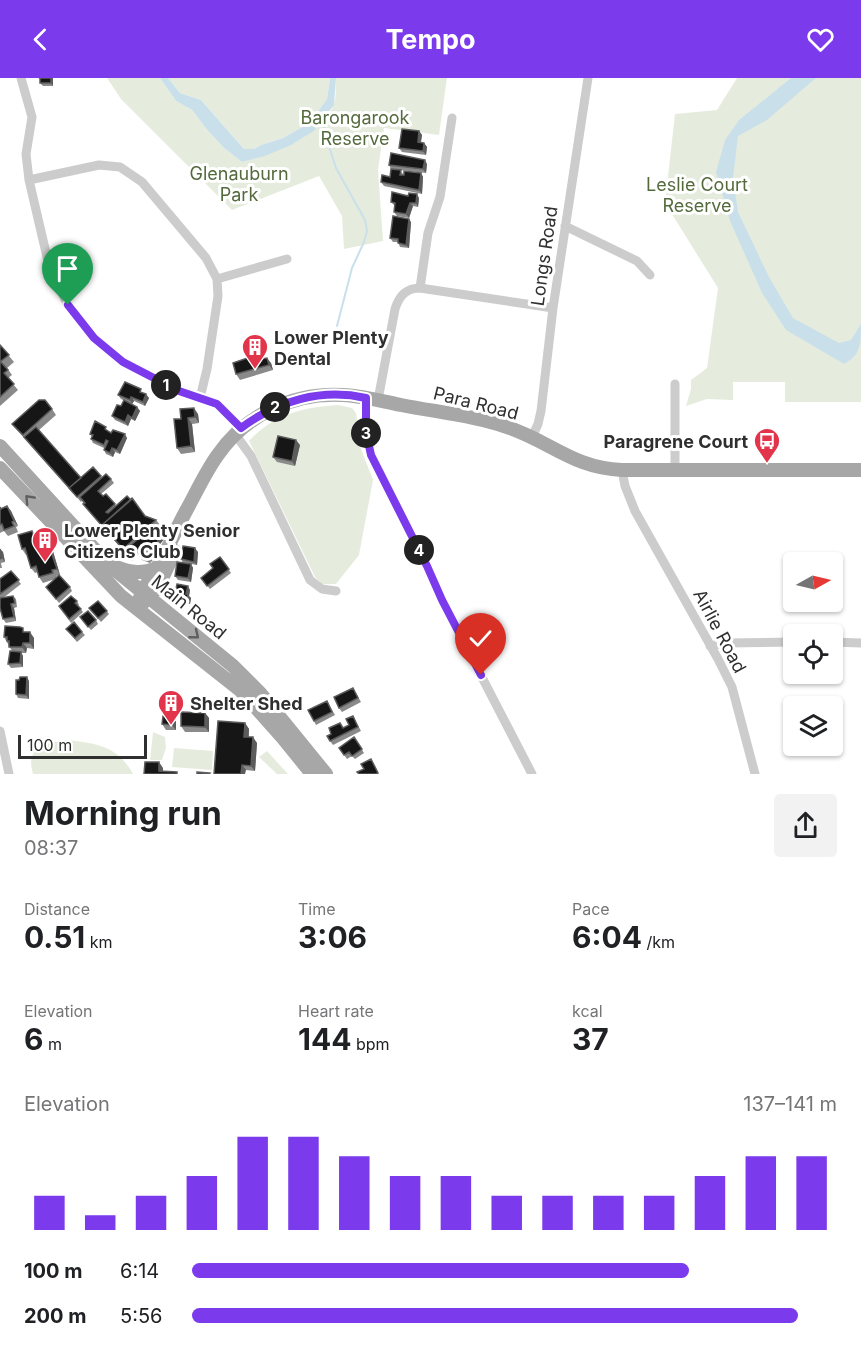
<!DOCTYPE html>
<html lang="en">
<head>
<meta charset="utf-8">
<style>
  body { margin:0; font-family:Inter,sans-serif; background:#f2f2f2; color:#202124; height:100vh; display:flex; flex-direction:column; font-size:22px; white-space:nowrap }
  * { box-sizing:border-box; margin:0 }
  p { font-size:20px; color:#757577 }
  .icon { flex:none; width:33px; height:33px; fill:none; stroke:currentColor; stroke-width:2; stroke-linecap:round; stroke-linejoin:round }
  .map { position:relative; height:696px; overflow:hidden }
  .side { display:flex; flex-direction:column; background:#fff; flex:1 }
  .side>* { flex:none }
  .needle { width:39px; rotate:82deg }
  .buttons { position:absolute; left:783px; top:474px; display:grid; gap:12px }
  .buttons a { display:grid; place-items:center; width:60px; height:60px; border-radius:6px; background:#fff; box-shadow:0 2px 4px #0004; font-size:30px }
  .scale { position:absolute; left:18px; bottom:15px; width:129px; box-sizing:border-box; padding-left:6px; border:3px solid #2f2f2f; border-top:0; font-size:16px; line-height:21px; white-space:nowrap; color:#2f2f2f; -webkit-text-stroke:4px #fff; paint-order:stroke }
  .pin { position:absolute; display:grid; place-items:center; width:51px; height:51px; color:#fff; margin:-62px -26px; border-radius:50% 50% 50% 0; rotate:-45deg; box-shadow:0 0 6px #0007 }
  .pin .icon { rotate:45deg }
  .km { position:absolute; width:30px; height:30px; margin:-15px; border-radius:50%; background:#222; color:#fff; font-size:16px; line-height:30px; text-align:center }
  .round { display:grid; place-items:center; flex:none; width:63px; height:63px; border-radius:6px; background:#f2f2f2 }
  .headline { display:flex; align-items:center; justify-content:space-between; height:102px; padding:0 24px }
  h1 { font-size:33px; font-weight:700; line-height:45px }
  .figures { display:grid; grid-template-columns:repeat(3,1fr); gap:9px; height:102px; padding:6px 24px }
  .figures div { display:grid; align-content:center }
  .figures b { font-size:30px; font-weight:700 }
  .figures small { font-size:16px; font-weight:400 }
  .figures p { font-size:16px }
  .chart { height:168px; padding:12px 24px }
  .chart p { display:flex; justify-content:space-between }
  .chart svg { width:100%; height:108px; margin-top:6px; stroke:#7c3aed; stroke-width:6 }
  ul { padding:0 24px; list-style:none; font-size:20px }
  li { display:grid; grid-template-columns:96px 72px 1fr; align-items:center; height:45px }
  li i { height:15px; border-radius:8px; background:#7c3aed }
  header { display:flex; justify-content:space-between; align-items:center; height:78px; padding:0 24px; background:#7c3aed; color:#fff; font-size:27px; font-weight:700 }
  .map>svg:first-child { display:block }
  .green { fill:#e6ecdd }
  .water { fill:#c9e0eb }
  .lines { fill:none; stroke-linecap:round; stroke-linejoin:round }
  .stream { stroke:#c9e0eb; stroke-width:2 }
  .street { stroke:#ccc; stroke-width:9 }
  .primary { stroke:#a7a7a7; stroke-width:14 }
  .wall { fill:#8a8a8a }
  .shaded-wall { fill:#5c5c5c }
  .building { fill:#161616; stroke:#5c5c5c; stroke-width:1.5 }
  .oneway { stroke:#5f5f5f }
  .route-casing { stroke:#fff; stroke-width:12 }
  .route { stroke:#7c3aed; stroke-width:8 }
  .labels { text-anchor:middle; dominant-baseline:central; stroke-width:6; stroke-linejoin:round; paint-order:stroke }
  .park-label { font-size:18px; fill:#546a3d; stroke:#fff }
  .street-label { font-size:18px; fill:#2f2f2f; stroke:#fff }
  .poi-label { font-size:18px; font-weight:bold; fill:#2f2f2f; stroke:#fff; text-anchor:start }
</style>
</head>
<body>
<header><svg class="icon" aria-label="back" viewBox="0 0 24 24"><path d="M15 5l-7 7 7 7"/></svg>Tempo<svg class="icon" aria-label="heart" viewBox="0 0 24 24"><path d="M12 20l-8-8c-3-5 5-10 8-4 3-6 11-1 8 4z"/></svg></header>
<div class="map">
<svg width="861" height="696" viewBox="0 0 861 696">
  <rect width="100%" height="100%" fill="#fff"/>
  <path class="green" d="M107,0H160L176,23L192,32L208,53L224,70L242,84C274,75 319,60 333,28C337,21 335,8 336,0H447L439,57L384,50L378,92L383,163L344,171L342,138L319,98L232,132L121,21Z
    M168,0H330L327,21L309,45L283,60L261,67L254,71H244L201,22L180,15Z
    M737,0H861V324H785V304H733V322L707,321L686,328L691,311V302L707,290L718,210L665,125L675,36L717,32Z
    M338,327L352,330L356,335L361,371L373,402L359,477L336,506H322L315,499L249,363C273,337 303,329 338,327Z
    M153,654L165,659L166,670L162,682H150Z
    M66,662C96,665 118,668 133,696H33C25,668 45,666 66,662Z
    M174,670L213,673L212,692L172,689Z
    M267,673L288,696H277L259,679Z"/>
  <path class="water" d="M160,0H168L180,15L201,22L244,71H254L261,67L283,60L309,45L327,21L330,0H336L334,27L314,53L291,67L265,78L242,84L224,70L208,53L192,32L176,23Z
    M791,0H816L767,42L738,58L733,100L738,134L769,199L793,240L839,265L851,262L861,246C861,266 861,277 844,286L786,252L762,215L730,143L716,94L725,62L739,42Z"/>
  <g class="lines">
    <path class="stream" d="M323,41L326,59L336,90L365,142L367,153L364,164L352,190L337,248"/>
    <path class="street" d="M21,0L32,39L26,76L29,102L47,179L54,200L68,227L94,260L115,278L155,302L217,326L241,350
      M29,102L99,87L120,89L142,104L206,180L217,201L218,218L207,291L200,320
      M565,148L637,183L650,197
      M217,201L287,181
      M420,210L428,155L440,119L452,40
      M366,320V354L371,377L427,488L442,522L532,696
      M378,322L395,231C399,218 406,210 420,210L553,230
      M235,356L251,378L310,502L322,511L336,513
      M532,359L538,346L541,333L553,230L588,0
      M622,392L625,408L635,433L718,581L732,609L755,696
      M675,392V306
      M832,564L861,565
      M710,568L725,565L794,564
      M0,653L9,696"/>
    <path class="primary" d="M0,368L108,486L233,588L260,615L326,696
      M0,390L121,518L240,612L283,660L312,696
      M116,489C131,495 142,496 157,490
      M143,525L158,509L175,473
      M137,530C142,508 149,505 159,486C169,469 176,451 186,433C196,415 205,395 217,378C245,337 293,314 343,317C363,318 382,323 401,327C436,334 471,337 504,348C549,362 572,390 622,392H861"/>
  </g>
  <path class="wall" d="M38,0H53V8H43L40,5V1Z
    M419,53L422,57L421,65H424L427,69L426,77L402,74L399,70Z
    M427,86L426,95L400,92L403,96V97L421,95L423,99L422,116L384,108L381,104L390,99L391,91L389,87Z
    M408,118L419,120L418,129L413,128L409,140L397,138L394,134L395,128L391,124Z
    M411,144L409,170L400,169L398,164H393L390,160Z
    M0,267L14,284L7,290L12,297L8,300L18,312L0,328Z
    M262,281L271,285L273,292L240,302L236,296Z
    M143,315L149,320L145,328L134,323L132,326L121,321L118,317Z
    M121,328L137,329L140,333L135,343L131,341L128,348L115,342L112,338Z
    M52,331L56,337L39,352L81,400L93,389L102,400L111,401L114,405L101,416L103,418L106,416L116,428L156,442L160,447L149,457L151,459L164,457L165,460L160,466L158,474L155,475L156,479L150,485L142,482L139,476L132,483L86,430L82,423L81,424L16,351L12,346Z
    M198,336L199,345L192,346L195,374L181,376L177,370L181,341Z
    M108,353L127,360L120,376L115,374L113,379L106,376L104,372V370L93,365L91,361L92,359L90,356Z
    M300,367L295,388L277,384L273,379Z
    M7,428L11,433L18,448L16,449L18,454L8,458L4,453L0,455V429L1,430Z
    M36,458L39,468L52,470L60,497L56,498L57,500L70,509L72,513L59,525L46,509L55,501L43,505L39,499L38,494L35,495L31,490L27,477H26L22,471Z
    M0,471L3,474L5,484L1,485L2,490H0Z
    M198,474L197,487L191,486L193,490L191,504L178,502L175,498L183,485L181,481Z
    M220,479L231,495L210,511L201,500L213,490Z
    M11,493L21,506L3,520L13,518L16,521L17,529L14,530L16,543L6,545L3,541L0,531V501Z
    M190,512L189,518L191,520L190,526L177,524L174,520Z
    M77,523L79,527L78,528L83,534L71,545L59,528Z
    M98,523L109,536L101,544L89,530Z
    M80,539L96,542L98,546L91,552Z
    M66,551L82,554L85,557L77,564Z
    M25,554L34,560V571L27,570L26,575H21L23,578V589L11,590L8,586L12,573L4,559Z
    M19,602L29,603V621L18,620L16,616Z
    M353,610L361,624L342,634L339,630Z
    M327,623L335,637L316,647L314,643Z
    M205,635L209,640V654H185L181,648Z
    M172,638L176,644V652H166L162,646Z
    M353,638L361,653L333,667L330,663L331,656L349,647Z
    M245,645L249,651V659L257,665L255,693L246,692L214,696Z
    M354,659L364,675L355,681L352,678L347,681L339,670Z"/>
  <path class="shaded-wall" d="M51,0H53V8L51,5Z
    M419,53L422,57L420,68L418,64Z
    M424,65L427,69L426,77L423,73Z
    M425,82L427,86L426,95L423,91Z
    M421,95L423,99L422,116L419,112Z
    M417,116L419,120L418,129L416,125Z
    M410,125L413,128L409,140L406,136Z
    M409,141L411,144L409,170L406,167Z
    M267,280L271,285L273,292L269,287Z
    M146,316L149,320L145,328L143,324Z
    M131,319L134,323L132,326L130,322Z
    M137,329L140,333L135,343L132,340Z
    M194,330L198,336L199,345L195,339Z
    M128,337L131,341L128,348L125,344Z
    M188,340L192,346L195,374L191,368Z
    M125,356L127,360L120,376L117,372Z
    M296,362L300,367L295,388L292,383Z
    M112,370L115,374L113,379L110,375Z
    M7,428L11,433L18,448L14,443Z
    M32,453L36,458L40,472L36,466Z
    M161,453L164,457L165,460L160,466L158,474L156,471L158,462Z
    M48,465L52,470L60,497L57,491Z
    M195,470L198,474L197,487L194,484Z
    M0,471L3,474L5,484L2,480Z
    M191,486L193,490L191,504L188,500Z
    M188,508L190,512L189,518L191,520L190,526L187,522L186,516Z
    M11,526L14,530L16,543L14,539Z
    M30,554L34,560V571L30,565Z
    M23,565L27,570L26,575L22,569Z
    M21,574L23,578V589L20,585Z
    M27,599L29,603V621L26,617Z
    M205,635L209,640V654L205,649Z
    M172,638L176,644V652L172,647Z
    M245,645L249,651L248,664L244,659Z
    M253,659L257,665L255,693L251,688Z
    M159,684L163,690V696L159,693Z
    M242,687L246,692L245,696H241Z"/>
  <path class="building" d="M40,0H51V5H40Z
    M402,51L419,53L418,64L424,65L423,73L399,70Z
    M391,75L425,82L423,91L389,87Z
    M391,91L401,92L400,97H404V93L421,95L419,112L381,104L382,97L390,99Z
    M392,114L408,118L409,115L417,116L416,125H410L406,136L394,134L395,125L391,124Z
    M393,138L409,141L406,167L398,165V161L390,160Z
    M0,267L9,277L1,283L0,282Z
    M259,276L261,281L267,280L269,287L236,296L233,285Z
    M0,283L8,292L4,295L14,306L0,319Z
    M125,304L141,311L140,314L146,316L143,324L131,319L130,322L118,317Z
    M39,322H45L52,331L23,357L12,346Z
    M124,322L137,329L132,340L128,337L125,344L112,338L117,327L121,328Z
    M194,330L195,339L188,340L191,368L177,370L174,341H181L180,331Z
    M95,343L106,349L105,351L111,355L113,352L125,356L117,372L112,370L110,375L104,372L108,363L106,362L104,367L91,361L93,357L90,356Z
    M36,349L81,400L69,410L71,412L24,359Z
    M278,358L296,362L292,383L273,379Z
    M93,389L101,398L77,419L69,410Z
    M106,396L111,401L98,413L103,418L106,416L115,426L106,434L108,435L127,418L131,422L102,447L103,449L83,426L85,425L80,419Z
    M132,420L145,438L156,442L123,471L102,447Z
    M7,428L14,443L12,444L14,448L4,452L2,446L0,447V429L1,431Z
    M32,453L36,466L39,468L48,465L57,491L52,492L53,495L39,499L36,488L31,490L25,470L22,471L18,457Z
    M159,453H161L162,457L158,462L156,471L152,472L153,476L147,481L140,478L138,471L129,479L124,473L146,454L151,459Z
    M183,468L195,470L194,484L181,481Z
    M0,471L2,480L0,481Z
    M220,479L229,491L207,508L201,500L213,490L210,486Z
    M177,484L191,486L188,500L175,498Z
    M11,493L19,502L0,516V501Z
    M59,497L70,509L56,521L46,509Z
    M177,506L188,508L186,516H188L187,522L174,520Z
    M13,518L15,525L11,526L14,539L3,541L0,530V520Z
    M71,518L77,523L75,525L81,531L69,541L59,528Z
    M98,523L107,533L98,540L89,530Z
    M88,533L96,542L88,549L80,539Z
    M74,544L82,554L75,560L66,551Z
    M5,548L20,549L23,550V554H30V565H23L22,569H9V563H7V559H4Z
    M10,573L21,574L20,585L8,586Z
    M20,599H27L26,617L16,616V602H19Z
    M353,610L358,620L339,630L334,619Z
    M327,623L332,634L314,643L308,632Z
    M181,634L205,635V649L181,648Z
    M163,638H172V647L162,646Z
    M353,638L358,649L330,663L327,658L331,656L329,650L340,645L343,650L349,647L346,641Z
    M218,643L245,645L244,659H253L251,688L242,687L241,696H214Z
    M354,659L362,671L352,678L349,674L344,677L339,670Z
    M371,681L378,695L376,696H359L357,694L364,691L361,686Z
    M145,684H159V693L177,694V696H144Z
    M197,694L210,695L209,696H197Z"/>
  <defs><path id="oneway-chevron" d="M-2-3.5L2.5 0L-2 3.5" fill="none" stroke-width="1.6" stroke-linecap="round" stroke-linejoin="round" transform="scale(1.5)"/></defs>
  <g class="oneway">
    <use href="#oneway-chevron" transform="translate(29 421) rotate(-133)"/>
    <use href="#oneway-chevron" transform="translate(195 557) rotate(39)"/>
  </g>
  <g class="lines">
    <g class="route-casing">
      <path id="route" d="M68,227L94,260L123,284L179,313L217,326L241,350C277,323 321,310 366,320V354L371,377L427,488L442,522L481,597"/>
    </g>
    <use href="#route" class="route"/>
  </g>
  <defs>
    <g id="building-pin" transform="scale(1.35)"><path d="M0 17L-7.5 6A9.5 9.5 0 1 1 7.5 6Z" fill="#e2354b" stroke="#fff"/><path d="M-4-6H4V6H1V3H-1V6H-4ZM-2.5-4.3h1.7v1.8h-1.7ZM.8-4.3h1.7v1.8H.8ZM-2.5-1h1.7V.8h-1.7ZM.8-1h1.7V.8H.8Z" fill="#fff"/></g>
    <g id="bus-pin" transform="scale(1.35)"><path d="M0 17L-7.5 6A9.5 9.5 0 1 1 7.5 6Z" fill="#e2354b" stroke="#fff"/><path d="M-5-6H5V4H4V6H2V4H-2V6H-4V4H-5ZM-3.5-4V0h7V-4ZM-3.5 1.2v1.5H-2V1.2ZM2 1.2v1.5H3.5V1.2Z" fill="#fff"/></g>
  </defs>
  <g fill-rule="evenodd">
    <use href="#building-pin" x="255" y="269"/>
    <use href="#bus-pin" x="767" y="363"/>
    <use href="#building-pin" x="45" y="462"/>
    <use href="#building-pin" x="171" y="625"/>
  </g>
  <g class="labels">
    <g class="park-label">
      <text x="355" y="39">Barongarook<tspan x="355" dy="21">Reserve</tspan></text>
      <text x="239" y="95">Glenauburn<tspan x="239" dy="21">Park</tspan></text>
      <text x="697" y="106">Leslie Court<tspan x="697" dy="21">Reserve</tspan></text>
    </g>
    <g class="street-label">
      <text transform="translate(544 178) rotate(-82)">Longs Road</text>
      <text transform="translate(476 325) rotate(14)">Para Road</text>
      <text transform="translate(189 529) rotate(39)">Main Road</text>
      <text transform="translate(720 553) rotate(62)">Airlie Road</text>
    </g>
    <g class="poi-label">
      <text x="274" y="259">Lower Plenty<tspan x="274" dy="21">Dental</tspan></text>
      <text x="748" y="363" text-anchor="end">Paragrene Court</text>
      <text x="64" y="452">Lower Plenty Senior<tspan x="64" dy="21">Citizens Club</tspan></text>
      <text x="190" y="625">Shelter Shed</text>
    </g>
  </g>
</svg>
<div class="buttons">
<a><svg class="needle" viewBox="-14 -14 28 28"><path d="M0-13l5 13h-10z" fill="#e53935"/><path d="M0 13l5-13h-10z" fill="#757577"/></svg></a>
<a><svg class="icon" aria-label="locate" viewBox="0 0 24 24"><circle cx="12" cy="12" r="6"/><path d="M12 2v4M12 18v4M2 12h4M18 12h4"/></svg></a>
<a><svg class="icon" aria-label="layers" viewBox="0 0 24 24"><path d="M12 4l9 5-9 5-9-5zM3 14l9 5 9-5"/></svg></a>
</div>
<div class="scale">100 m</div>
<div class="pin" style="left:68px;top:227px;background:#1e9e55"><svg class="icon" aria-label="arrive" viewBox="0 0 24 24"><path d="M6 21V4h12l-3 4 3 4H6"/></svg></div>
<div class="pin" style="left:481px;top:597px;background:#d93025"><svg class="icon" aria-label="check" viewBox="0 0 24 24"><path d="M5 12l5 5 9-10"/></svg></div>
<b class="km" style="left:166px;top:307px">1</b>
<b class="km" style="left:275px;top:329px">2</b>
<b class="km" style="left:366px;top:355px">3</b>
<b class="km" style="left:419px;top:472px">4</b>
</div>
<section class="side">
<div class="headline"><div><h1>Morning run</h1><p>08:37</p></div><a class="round"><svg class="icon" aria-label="share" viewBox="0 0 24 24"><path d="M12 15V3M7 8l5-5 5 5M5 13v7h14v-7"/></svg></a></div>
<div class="figures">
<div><p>Distance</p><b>0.51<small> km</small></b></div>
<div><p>Time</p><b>3:06</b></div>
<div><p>Pace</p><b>6:04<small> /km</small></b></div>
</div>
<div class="figures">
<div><p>Elevation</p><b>6<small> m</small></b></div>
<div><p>Heart rate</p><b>144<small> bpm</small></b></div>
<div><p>kcal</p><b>37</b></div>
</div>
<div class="chart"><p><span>Elevation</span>137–141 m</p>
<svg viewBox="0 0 160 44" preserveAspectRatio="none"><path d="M5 44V30M15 44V38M25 44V30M35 44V22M45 44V6M55 44V6M65 44V14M75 44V22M85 44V22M95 44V30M105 44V30M115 44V30M125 44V30M135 44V22M145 44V14M155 44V14"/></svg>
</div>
<ul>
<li><b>100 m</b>6:14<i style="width:77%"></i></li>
<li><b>200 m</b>5:56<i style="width:94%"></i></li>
</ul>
</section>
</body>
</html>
